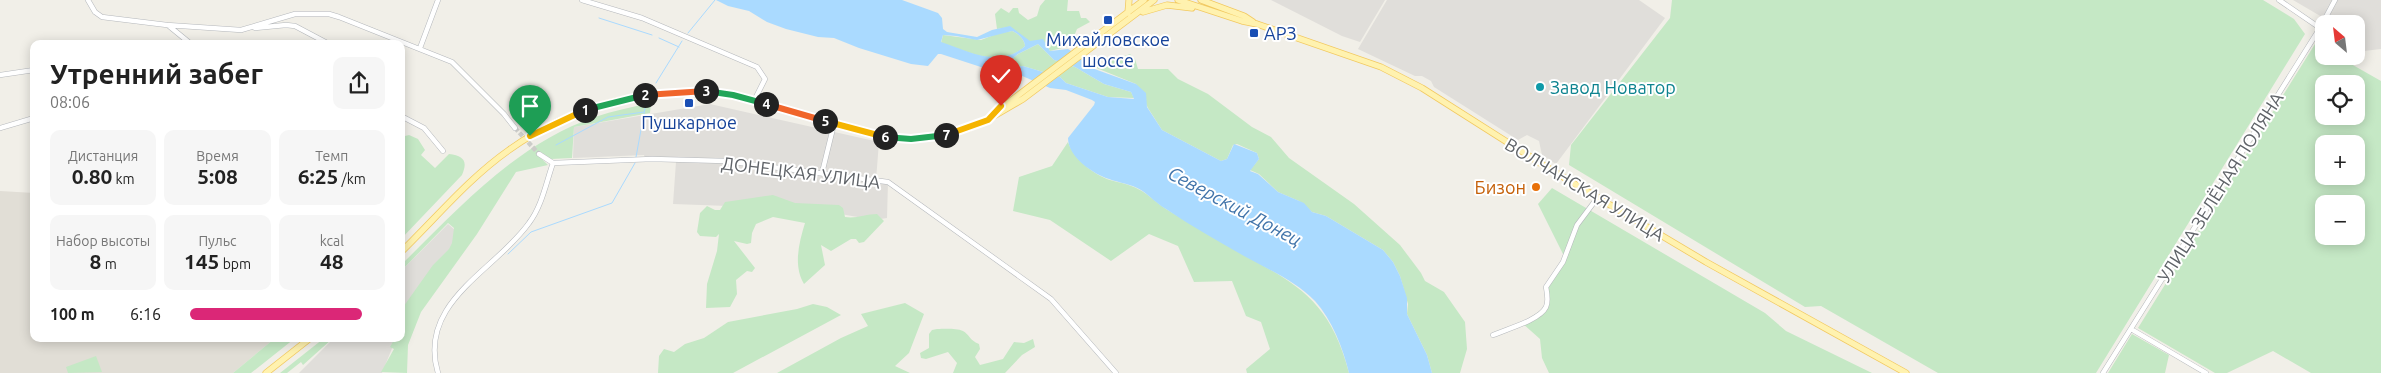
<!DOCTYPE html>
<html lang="ru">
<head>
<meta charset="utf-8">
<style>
  body { margin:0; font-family:Ubuntu,sans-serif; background:#f6f6f6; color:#222; height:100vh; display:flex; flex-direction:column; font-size:19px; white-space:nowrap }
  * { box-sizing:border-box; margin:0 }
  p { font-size:16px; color:#767676 }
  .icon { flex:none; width:28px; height:28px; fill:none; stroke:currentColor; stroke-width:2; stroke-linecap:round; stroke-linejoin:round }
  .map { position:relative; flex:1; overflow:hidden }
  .side { position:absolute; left:30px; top:40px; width:375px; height:302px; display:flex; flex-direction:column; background:#fff; border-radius:10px; box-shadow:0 2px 12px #0003 }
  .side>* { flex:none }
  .needle { width:32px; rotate:332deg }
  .tools { position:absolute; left:2315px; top:15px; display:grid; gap:10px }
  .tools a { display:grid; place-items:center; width:50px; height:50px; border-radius:10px; background:#fff; box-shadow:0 2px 12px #0003; font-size:25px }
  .pin { position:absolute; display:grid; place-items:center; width:42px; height:42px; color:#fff; margin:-51px -21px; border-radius:50% 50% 50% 0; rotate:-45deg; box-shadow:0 0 5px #0007 }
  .pin .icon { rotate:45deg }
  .km { position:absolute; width:25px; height:25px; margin:-12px; border-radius:50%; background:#222; color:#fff; font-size:14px; line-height:25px; text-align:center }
  .round { display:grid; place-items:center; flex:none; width:52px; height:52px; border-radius:10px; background:#f6f6f6 }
  .overview { display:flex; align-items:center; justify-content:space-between; height:85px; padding:0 20px }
  h1 { font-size:28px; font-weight:700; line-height:38px }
  .metrics { display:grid; grid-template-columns:repeat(3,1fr); gap:8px; height:85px; padding:5px 20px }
  .metrics div { display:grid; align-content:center; border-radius:10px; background:#f6f6f6; text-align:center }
  .metrics b { font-size:21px; font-weight:700 }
  .metrics small { font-size:14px; font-weight:400 }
  .metrics p { font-size:14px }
  ul { padding:0 20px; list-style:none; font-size:16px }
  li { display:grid; grid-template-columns:80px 60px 1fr; align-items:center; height:38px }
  li i { height:12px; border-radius:6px; background:#db2777 }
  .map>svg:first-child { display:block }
  .industrial { fill:#e0deda }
  .education { fill:#e1ded6 }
  .green { fill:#c5e8c5; fill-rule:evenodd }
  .water { fill:#aadaff; fill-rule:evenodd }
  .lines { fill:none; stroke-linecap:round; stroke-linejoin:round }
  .stream { stroke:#aadaff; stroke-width:1 }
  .minor-tunnel { stroke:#ccccc8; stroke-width:4.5; stroke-dasharray:4.5 2; stroke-linecap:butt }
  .minor-casing { stroke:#b5b8bc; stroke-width:5.5 }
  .major-casing { stroke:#f2c960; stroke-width:7 }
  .minor { stroke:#fff; stroke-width:4.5 }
  .major { stroke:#fff2af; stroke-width:5.5 }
  .split-1-casing { stroke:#fff; stroke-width:10 }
  .split-2-casing { stroke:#fff; stroke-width:10 }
  .split-3-casing { stroke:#fff; stroke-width:10 }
  .split-4-casing { stroke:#fff; stroke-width:10 }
  .split-5-casing { stroke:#fff; stroke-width:10 }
  .split-6-casing { stroke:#fff; stroke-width:10 }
  .split-7-casing { stroke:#fff; stroke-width:10 }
  .split-8-casing { stroke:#fff; stroke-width:10 }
  .split-1 { stroke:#f5b400; stroke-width:6 }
  .split-2 { stroke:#22a559; stroke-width:6 }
  .split-3 { stroke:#f0652b; stroke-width:6 }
  .split-4 { stroke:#22a559; stroke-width:6 }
  .split-5 { stroke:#f0652b; stroke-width:6 }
  .split-6 { stroke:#f5b400; stroke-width:6 }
  .split-7 { stroke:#22a559; stroke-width:6 }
  .split-8 { stroke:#f5b400; stroke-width:6 }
  .transit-dot { fill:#1a4fb4; stroke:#fff; stroke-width:2 }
  .culture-dot { fill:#0f9aa8; stroke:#fff; stroke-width:2 }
  .food-dot { fill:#e8710a; stroke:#fff; stroke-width:2 }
  .labels { text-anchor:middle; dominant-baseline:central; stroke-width:4; stroke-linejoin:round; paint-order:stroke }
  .transit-label { font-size:18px; fill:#164399; stroke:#fff }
  .culture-label { font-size:18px; fill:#0d838f; stroke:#fff; text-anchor:start }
  .street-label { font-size:18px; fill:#5f6368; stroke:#fff }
  .food-label { font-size:18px; fill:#c56008; stroke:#fff; text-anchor:end }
  .water-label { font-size:19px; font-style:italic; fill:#4174aa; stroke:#fff }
</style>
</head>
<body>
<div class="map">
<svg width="2381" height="373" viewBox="0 0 2381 373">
  <rect width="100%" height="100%" fill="#f1efe8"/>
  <path class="industrial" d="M1271,0H1385L1360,42L1342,36Z
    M1387,0H1639L1665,18L1556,164L1542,155L1539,141L1527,135L1518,140L1434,87L1431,81L1422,76H1415L1358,49Z
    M2293,0H2381V49L2356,52V24H2334Z
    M710,104L879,142L876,180L888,182L887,218L874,220L758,199L728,206L673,204L676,162H646L644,155L573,158L574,127Z
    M448,224L455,230L456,242L401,315V271Z
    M333,339H395V341L382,373H299Z"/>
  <path class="education" d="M0,191L34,193V339H274L233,373H0Z"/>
  <path class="green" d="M1045,0H1068L1067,11H1079L1081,18H1086L1090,22L1077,29L1072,41L1065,43L1062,48L1050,51L1046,43C1041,42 1034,43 1029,41C1014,35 1019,24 997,29L995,14L1001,8L1009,13L1013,8H1018L1019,13L1028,20L1037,16L1040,6Z
    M1672,0H2263L2294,19L2305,34L2096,373H1938L1821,306L1805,307L1569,165L1571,145L1670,18Z
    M1012,31C1018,33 1025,40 1025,46C1000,70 968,51 941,43L943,35L981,40L999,33Z
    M1038,44L1054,60L1075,67L1104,84L1131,92L1134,98L1108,97L1066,83L1060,77L1023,66L1014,67L1007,63L1018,54Z
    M2315,44L2324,49V56H2337L2381,81V373H2311L2273,351L2227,373H2215L2138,328ZM2324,84H2356V116H2324ZM2324,144H2356V176H2324ZM2324,204H2356V236H2324Z
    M1130,54L1135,59L1138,69H1168L1178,79L1208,94L1252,127L1271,137L1289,158L1354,204L1400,245L1421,273L1425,281L1444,292L1465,322L1467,349L1460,373H1432L1427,355L1407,314L1408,304L1400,276L1393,262L1383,250L1326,216L1312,212L1299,201L1278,192L1259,174L1250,170L1259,159L1257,153L1237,144L1233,145L1227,159L1221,161L1162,130L1148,108L1136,84L1094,67Z
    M651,103L650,113L574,127L572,158L551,159L539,151L537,154L548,165L516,172L477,234L421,312L408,345L407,373L381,372L394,349L390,347L394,340L392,339H401V310L433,265L449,249L452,243L454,228L448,223L401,271V265C459,208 516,144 595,117C613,111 632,107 651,103Z
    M409,135L418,139L425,150L421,155L435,168L449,154C464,156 468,161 462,175L401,239V137Z
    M1068,142C1073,158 1094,175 1110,180C1120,183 1129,184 1138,189C1149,194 1156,203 1166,209C1182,219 1199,228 1215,238C1283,280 1327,287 1349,373H1247L1246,369L1270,349L1261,322L1246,316L1232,281L1194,282L1178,246L1149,234L1111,261L1050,220L1013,211L1019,177L1052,166Z
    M1552,188L1765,313L1786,331L1872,373H1549L1542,358L1540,339L1522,323L1546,307V287L1564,256L1538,204Z
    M773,195L795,203L839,205L843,208L845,217C856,219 866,214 877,214L884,221L864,242L859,243L856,239H851L831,251L821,245L825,265L804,284C793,265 799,243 805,223L773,217L756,224L752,233L751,243L747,244L734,241L755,268L752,272L747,271L736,280L737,294L730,307L706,308L707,284L717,251L719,234L716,237L700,236L697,232L700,213L707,206L715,210H720L725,202Z
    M905,303L924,314L909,353L895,366L910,373H777L841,338L868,326L861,314Z
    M813,304L827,307L841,315L733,373H658L659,356L664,349L674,352L685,344L704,338L728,322L797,309Z
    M937,329C944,329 956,328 963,331C970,335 969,340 979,344L980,349L975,357L980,365L1003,359L1014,342L1024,343L1033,339L1035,347L1022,355L1005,373H953L957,363L948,352L926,359L921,358L920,353L929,348V334L932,330Z
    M2132,334L2169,355L2165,373H2108Z
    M274,339H294L251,373H233Z
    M323,339H332L303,365L301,362L287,373H280Z
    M96,356L102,372L68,373L66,367Z"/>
  <path class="water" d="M716,0H902L938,13L942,18L943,29L947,32L977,37L992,30L1010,26L1030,41L1043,39L1050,51L1068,49L1086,60L1089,67L1136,84L1146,93L1147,107L1162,130L1221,161L1227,159L1234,144L1257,153L1259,159L1250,171L1258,174L1278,192L1304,203L1312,212L1326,216L1383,250L1393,262L1400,276L1407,298V314L1427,355L1432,373H1349C1343,348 1332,320 1315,301C1294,280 1269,270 1244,256C1218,241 1191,226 1166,209C1157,204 1150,196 1141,190C1131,184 1120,183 1109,179C1093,174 1068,157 1068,138L1094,105L1095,102L1092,100L1066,90L1050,88L1020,75L987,69L941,54H938L928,66L911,64L859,48L834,38L818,37L786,29L767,22L749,11L728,6ZM1012,31C1018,33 1025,40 1025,46C1000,69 968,51 941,42L943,35L956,36L977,40ZM1038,44L1054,60L1075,67L1104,84L1131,92L1134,99L1108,97L1066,83L1060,77L1023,66L1014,67L1007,63L1018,54Z"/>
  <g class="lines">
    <path class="stream" d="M599,18L652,35
      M688,33L715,0
      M659,38L679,47
      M656,83L682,41
      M556,145L608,117L644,112
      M636,157L645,108
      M508,254L531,232L612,203L635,163"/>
    <path class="minor-tunnel" d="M515,128L539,154"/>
    <g class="minor-casing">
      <path id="minor" d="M88,0L95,12L102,17L167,25L241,30L295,14H329L339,17L452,62L504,114L515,128
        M582,0L642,18L757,67L765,79L754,101
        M2279,0L2320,28
        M169,26L191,44
        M255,28L286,25L295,26L329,44
        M420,48L438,0
        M0,75L34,70
        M401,116L424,128L443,151
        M0,128L34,118
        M539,154L553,163L652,159L725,161L888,182L1051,299L1116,373
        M822,173L834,124
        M2131,329L2206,373
        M1493,335C1507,329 1540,320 1546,307C1549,301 1547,293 1546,287L1563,262L1577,225L1598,197
        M438,373C417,302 495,271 529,223C542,206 546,183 553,163
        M2103,373L2320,28L2335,0"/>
    </g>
    <g class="major-casing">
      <path id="major" d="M1178,0L1242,21L1257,24L1381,67L1422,88L1548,168L1706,262L1906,373
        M1201,0L1244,16L1253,22
        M1143,12L1167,5L1192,8
        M1128,13L1129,0
        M992,115L1144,0
        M401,252C436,218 469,178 509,150C573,104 655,84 733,95L875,135L911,139L945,135L969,128L987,120L1023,99L1154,0
        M266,373L309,339"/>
    </g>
    <use href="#minor" class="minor"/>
    <use href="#major" class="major"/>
  </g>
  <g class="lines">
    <g class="split-1-casing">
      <path id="split-1" d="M530,136L585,110"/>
    </g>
    <g class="split-2-casing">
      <path id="split-2" d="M585,110L645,95"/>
    </g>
    <g class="split-3-casing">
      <path id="split-3" d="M645,95L706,91"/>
    </g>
    <g class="split-4-casing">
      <path id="split-4" d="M706,91L733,95L766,104"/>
    </g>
    <g class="split-5-casing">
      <path id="split-5" d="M766,104L825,121"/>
    </g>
    <g class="split-6-casing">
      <path id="split-6" d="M825,121L885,137"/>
    </g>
    <g class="split-7-casing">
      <path id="split-7" d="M885,137L911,139L946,135"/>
    </g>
    <g class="split-8-casing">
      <path id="split-8" d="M946,135L988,120L1001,106"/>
    </g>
    <use href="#split-1" class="split-1"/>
    <use href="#split-2" class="split-2"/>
    <use href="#split-3" class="split-3"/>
    <use href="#split-4" class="split-4"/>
    <use href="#split-5" class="split-5"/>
    <use href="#split-6" class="split-6"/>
    <use href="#split-7" class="split-7"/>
    <use href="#split-8" class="split-8"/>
  </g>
  <g class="transit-dot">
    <rect x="1103" y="15" width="10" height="10" rx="2.5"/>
    <rect x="1249" y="28" width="10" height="10" rx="2.5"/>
    <rect x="684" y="98" width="10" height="10" rx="2.5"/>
  </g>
  <circle class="culture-dot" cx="1540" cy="87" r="5"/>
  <circle class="food-dot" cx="1536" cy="187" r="5"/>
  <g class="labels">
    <g class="transit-label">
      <text x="1264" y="33" text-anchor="start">АРЗ</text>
      <text x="1108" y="39">Михайловское<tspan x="1108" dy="21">шоссе</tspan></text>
      <text x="689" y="122">Пушкарное</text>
    </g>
    <g class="culture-label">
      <text x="1550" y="87">Завод Новатор</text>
    </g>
    <g class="street-label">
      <text transform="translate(801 172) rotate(7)">ДОНЕЦКАЯ УЛИЦА</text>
      <text transform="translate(2220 187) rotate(-58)">УЛИЦА ЗЕЛЁНАЯ ПОЛЯНА</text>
      <text transform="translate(1585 189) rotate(31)">ВОЛЧАНСКАЯ УЛИЦА</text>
    </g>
    <g class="food-label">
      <text x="1526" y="187">Бизон</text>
    </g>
    <g class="water-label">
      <text transform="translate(1235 206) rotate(28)">Северский Донец</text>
    </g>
  </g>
</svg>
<div class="tools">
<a><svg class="needle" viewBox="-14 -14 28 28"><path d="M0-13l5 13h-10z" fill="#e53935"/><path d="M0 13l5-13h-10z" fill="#767676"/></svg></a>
<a><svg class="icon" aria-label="locate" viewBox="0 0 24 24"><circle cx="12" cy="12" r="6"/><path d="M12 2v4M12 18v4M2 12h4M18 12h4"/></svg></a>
<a>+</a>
<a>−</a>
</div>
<div class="pin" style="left:530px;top:136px;background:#1e9e55"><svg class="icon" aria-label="arrive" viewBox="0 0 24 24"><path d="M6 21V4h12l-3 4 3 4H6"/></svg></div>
<div class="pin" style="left:1001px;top:106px;background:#d93025"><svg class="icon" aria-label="check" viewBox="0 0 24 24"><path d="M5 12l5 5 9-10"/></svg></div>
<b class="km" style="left:585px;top:110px">1</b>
<b class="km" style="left:645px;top:95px">2</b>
<b class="km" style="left:706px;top:91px">3</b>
<b class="km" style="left:766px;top:104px">4</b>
<b class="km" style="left:825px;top:121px">5</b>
<b class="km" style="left:885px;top:137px">6</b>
<b class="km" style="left:946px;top:135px">7</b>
<section class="side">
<div class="overview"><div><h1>Утренний забег</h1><p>08:06</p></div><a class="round"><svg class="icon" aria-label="share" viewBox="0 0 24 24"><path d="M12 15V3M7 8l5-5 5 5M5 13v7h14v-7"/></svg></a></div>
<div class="metrics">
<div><p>Дистанция</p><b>0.80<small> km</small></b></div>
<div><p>Время</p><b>5:08</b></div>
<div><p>Темп</p><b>6:25<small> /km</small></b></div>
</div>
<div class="metrics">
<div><p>Набор высоты</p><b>8<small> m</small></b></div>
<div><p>Пульс</p><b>145<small> bpm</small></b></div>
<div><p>kcal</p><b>48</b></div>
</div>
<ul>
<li><b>100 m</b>6:16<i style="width:88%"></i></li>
</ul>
</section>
</div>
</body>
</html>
